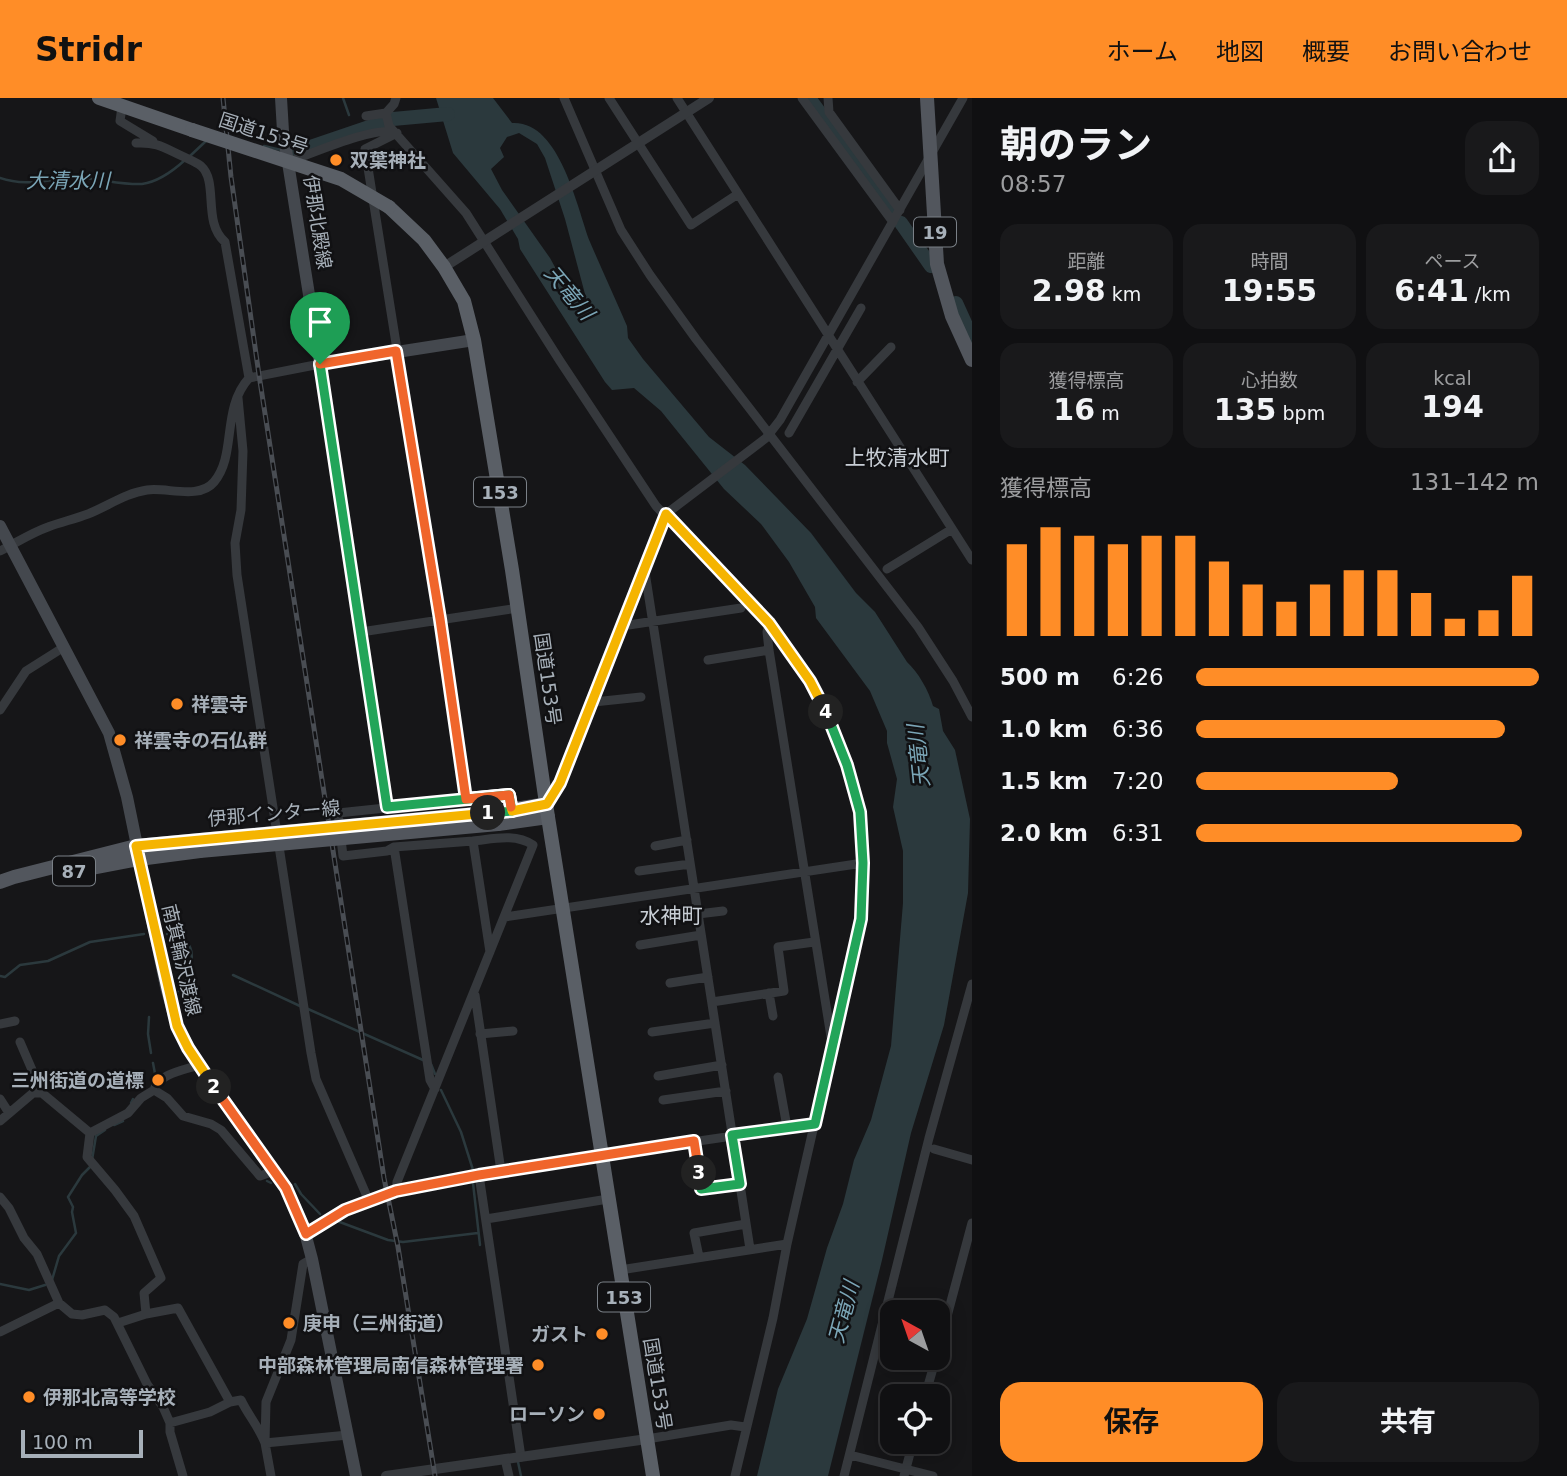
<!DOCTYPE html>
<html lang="ja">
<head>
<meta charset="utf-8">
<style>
  body { margin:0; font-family:"DejaVu Sans","Noto Sans JP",sans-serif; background:#19191b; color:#f1f3f6; height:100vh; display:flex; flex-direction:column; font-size:26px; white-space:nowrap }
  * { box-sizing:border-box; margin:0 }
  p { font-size:23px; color:#9c9d9f }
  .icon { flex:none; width:38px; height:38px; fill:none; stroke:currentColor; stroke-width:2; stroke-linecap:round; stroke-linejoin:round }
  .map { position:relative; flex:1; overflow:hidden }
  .sheet { display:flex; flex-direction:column; background:#101012; width:595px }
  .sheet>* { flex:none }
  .needle { width:46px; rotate:320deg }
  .buttons { position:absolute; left:880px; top:1202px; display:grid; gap:14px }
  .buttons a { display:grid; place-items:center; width:70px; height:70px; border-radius:14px; background:#101012; box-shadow:0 4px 18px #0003,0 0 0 2px #303032; font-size:35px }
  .scale { position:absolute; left:21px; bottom:18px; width:122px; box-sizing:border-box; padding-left:7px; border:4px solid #a7b0b9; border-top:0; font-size:19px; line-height:24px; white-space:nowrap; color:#a7b0b9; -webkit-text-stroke:5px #111113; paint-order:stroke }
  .pin { position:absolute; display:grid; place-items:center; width:60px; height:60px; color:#fff; margin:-72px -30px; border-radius:50% 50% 50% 0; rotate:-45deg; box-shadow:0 0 7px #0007 }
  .pin .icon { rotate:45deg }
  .km { position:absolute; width:35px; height:35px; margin:-18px; border-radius:50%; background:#222; color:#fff; font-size:19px; line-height:35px; text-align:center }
  .round { display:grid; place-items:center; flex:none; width:74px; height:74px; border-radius:21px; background:#19191b }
  .summary { display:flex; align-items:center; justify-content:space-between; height:119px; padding:0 28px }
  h1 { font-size:38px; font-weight:700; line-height:52px }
  .figures { display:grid; grid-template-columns:repeat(3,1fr); gap:10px; height:119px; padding:7px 28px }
  .figures div { display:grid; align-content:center; border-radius:18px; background:#19191b; text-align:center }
  .figures b { font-size:30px; font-weight:700 }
  .figures small { font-size:19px; font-weight:400 }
  .figures p { font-size:19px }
  .chart { height:196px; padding:14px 28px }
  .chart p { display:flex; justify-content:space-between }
  .chart svg { width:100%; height:126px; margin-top:7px; stroke:#ff8d27; stroke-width:6 }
  .cta { display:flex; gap:14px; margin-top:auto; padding:14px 28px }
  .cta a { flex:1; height:80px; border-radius:21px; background:#ff8d27; color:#111; font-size:28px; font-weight:700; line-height:80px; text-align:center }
  .cta a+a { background:#19191b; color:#f1f3f6 }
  ul { padding:0 28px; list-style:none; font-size:23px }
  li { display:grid; grid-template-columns:112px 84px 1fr; align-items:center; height:52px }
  li i { height:18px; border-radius:9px; background:#ff8d27 }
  header { display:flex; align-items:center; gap:42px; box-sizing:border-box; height:98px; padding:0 35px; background:#ff8d27; color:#111 }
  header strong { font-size:33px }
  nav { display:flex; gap:38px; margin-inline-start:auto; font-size:24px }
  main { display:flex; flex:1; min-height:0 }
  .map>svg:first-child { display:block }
  .water { fill:#2b393d; fill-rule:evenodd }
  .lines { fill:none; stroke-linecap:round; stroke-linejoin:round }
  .stream { stroke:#2b393d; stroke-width:2.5 }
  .river { stroke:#2b393d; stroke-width:14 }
  .minor { stroke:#36393d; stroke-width:9 }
  .tertiary { stroke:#36393d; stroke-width:10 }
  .secondary { stroke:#44484e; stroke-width:12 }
  .primary { stroke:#52565d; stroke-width:14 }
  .trunk { stroke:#5a5f66; stroke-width:14 }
  .rail-casing { stroke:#494d53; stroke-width:5 }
  .rail { stroke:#111113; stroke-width:2.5; stroke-dasharray:8; stroke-linecap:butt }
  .primary-bridge { stroke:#52565d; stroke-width:14 }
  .trunk-bridge { stroke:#5a5f66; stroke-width:14 }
  .split-1-casing { stroke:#fff; stroke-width:14 }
  .split-2-casing { stroke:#fff; stroke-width:14 }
  .split-3-casing { stroke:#fff; stroke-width:14 }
  .split-4-casing { stroke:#fff; stroke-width:14 }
  .split-5-casing { stroke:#fff; stroke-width:14 }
  .split-6-casing { stroke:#fff; stroke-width:14 }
  .split-1 { stroke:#22a559; stroke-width:9 }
  .split-2 { stroke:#f5b400; stroke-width:9 }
  .split-3 { stroke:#f0652b; stroke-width:9 }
  .split-4 { stroke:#22a559; stroke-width:9 }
  .split-5 { stroke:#f5b400; stroke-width:9 }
  .split-6 { stroke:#f0652b; stroke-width:9 }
  .poi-dot { fill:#ff8d27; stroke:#111113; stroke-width:2.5 }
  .labels { text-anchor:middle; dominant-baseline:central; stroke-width:5; stroke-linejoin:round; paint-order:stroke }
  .shield { fill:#111113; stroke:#7a8087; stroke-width:2 }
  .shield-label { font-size:18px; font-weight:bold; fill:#a7b0b9 }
  .street-label { font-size:19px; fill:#a7b0b9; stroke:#111113 }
  .poi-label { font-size:19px; font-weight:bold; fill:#a7b0b9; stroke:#111113; text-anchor:start }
  .water-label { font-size:21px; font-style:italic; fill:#7ba6b7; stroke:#111113 }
  .neighbourhood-label { font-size:21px; fill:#c8ced5; stroke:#111113 }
</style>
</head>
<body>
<header>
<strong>Stridr</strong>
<nav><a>ホーム</a><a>地図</a><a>概要</a><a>お問い合わせ</a></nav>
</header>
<main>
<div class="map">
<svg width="972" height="1378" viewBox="0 0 972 1378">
  <rect width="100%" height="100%" fill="#161618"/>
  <path class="water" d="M436,0H493L512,25C560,22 577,110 590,144C602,172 615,200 627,228L628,240L643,261L709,339L745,367L811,435L856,495L875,514L907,564C918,574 929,593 933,608L939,611L943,633L955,652L970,721L968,795L944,927L911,1035L882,1162L828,1378H757L778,1291L807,1221L827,1150L843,1106L854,1062L871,1022L891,948L903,805V753L893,709L897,681L887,645V633L870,593L816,520L815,509L789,464L761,426L724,391L661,313L634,290L612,292L605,284L520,151L518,141L500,111L453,55ZM519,35L537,46L545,60L565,121L589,211L562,182L550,160L502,92L491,71L504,59L500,50L507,39Z"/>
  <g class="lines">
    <path class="stream" d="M343,0L349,17
      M353,29L354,33
      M264,48L281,52
      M190,58L206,43
      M0,80C28,90 53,79 82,80C101,81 123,87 142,86C157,84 174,72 185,62
      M349,430L365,530
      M366,537L388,683
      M167,836H179C182,840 188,844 190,849C195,860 188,886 179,893
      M233,877L300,908
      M0,878L5,879L20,867L48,863L90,844L144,836
      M308,911L423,962
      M149,919L148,936L151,955
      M153,965L156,981
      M431,966L435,976
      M441,992L461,1034L473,1072
      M131,1005L133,1001
      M114,1027L123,1023
      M92,1062L96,1038L105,1032
      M267,1083L271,1085
      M473,1085L480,1147
      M295,1086L301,1096L320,1116
      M337,1123L388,1142L403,1144L478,1135
      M52,1182L59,1158L76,1135L72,1114L73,1109L68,1099L82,1077L90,1069
      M0,1186L29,1192L45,1187
      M518,1364L521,1378"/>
    <path class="river" d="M809,0L893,114
      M293,55L393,21L448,16
      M901,125L931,168
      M956,205L972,240"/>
    <path class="minor" d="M564,0L621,132L650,177L696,241L918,529L953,583L972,619
      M609,0L691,127L738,96
      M677,0L972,462
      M802,0L893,124
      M828,0L829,14L900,112
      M122,9L120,23L153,43
      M386,15L389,28L466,115L560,263L656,408L769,525L810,583L835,636L847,667L860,714L863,765L861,821L787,1146L773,1220L735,1378
      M366,18L386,15L394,6L396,0
      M397,35L365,51L440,521L465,701
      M136,45C157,44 163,49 182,58C188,61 196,64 201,68C219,84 202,124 225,144L249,280
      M290,63C314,55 372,29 394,34
      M857,284L891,249
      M238,300L243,353L241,412L235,445L237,477L311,955L316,981L369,1103
      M789,335L861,210
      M0,453C16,445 31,435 48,429C61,424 75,421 88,416C108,408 126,395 147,392C167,389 199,402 214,384C237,357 221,311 249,280L320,266L387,709
      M887,471L952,431
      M645,474L750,1151
      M769,525L767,534L769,552L832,945
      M622,528L741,510
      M361,534L518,510
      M708,562L769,552
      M594,604L641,599
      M0,612L26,573L64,549
      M547,706L560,685L594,604L666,416L766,340L780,322L963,0
      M655,748L687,742
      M394,749L473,743L490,854
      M639,773L690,766
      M698,816L723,813
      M505,819L863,765
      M640,847L701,837
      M670,885L708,879
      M769,895L773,918
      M475,897L501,1073
      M712,904L784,893L778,849L814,844
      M0,926L15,923
      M652,934L715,925
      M480,936L513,933
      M20,944L42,995
      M658,978L722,967
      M778,979L787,1029
      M435,991L430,982L394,749L387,753L343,758L338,715L509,697L512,713
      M154,992L167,1000L183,1018L211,1026L221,1032L260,1078L274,1073
      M0,1001L9,1015
      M663,1002L726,993
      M0,1023L33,995H42L90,1035
      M90,1035L87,1059L115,1092L134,1118L161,1180L144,1195L146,1216
      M90,1035L128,1015L141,1000L154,992C158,976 184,972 199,967
      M694,1043L701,1091L740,1086
      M934,1051L972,1062
      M602,1057L815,1026
      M479,1077L521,1359
      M396,1093L397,1084L533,747C515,735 493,741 473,743
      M0,1099L9,1110L24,1140L37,1156L59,1205L72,1216L82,1217L105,1212L114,1219L147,1286L163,1309L170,1325V1334L183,1378
      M486,1121L608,1101
      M699,1159L694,1135L746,1126
      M620,1172L787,1146
      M118,1225L146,1216L178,1210L230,1304L210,1314L170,1325
      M0,1234L59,1205
      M938,1252L972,1125
      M925,1298L936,1260
      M230,1304L241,1302C248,1317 259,1329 265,1345L348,1337
      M647,1341L731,1327L745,1329
      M850,1357L933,1378
      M505,1361L509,1378
      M271,1378L265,1345L266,1304L291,1242L303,1166L312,1161
      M844,1378L929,1040L972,886
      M904,1378L913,1344"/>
    <path class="tertiary" d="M444,169L709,0
      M306,1136C320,1128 333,1117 348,1111C428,1078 517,1072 602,1057
      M386,1378L647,1341"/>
    <path class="secondary" d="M281,0L283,33L320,266L474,242
      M0,428L109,635L127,699L166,889L177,928L199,967L286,1090L303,1127L312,1161L356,1378"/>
    <path class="primary" d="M927,0L937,166L952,218L972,262
      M496,714L547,706
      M498,726L548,719
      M66,775L139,761L200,753
      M0,784L14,779L136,748L199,742"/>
    <path class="trunk" d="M99,0L192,32
      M389,109L424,142L444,169L464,203L474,242L512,472L548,719L653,1378"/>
    <g class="rail-casing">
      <path id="rail" d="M223,0L231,79L259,277L384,1080L398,1149L435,1378"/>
    </g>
    <use href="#rail" class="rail"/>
    <path class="primary-bridge" d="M199,742L496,714
      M200,753L498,726"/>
    <path class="trunk-bridge" d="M192,32L341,81L389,109"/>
  </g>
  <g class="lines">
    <g class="split-1-casing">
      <path id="split-1" d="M320,266L387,709L509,697L512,713L488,715"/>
    </g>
    <g class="split-2-casing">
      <path id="split-2" d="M214,989L188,950L177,928L136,748L488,715"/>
    </g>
    <g class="split-3-casing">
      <path id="split-3" d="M214,989L286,1090L306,1136L345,1112L396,1093L479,1077L694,1043L699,1075"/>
    </g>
    <g class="split-4-casing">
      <path id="split-4" d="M699,1075L701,1091L740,1086L732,1037L815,1026L861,821L863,765L860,714L847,667L826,614"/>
    </g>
    <g class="split-5-casing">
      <path id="split-5" d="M511,709L512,713L547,706L560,685L666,416L769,525L810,583L826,614"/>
    </g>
    <g class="split-6-casing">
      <path id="split-6" d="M320,266L396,253L440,521L466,701L509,697L511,709"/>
    </g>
    <use href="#split-1" class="split-1"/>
    <use href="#split-2" class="split-2"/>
    <use href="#split-3" class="split-3"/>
    <use href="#split-4" class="split-4"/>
    <use href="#split-5" class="split-5"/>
    <use href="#split-6" class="split-6"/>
  </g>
  <g class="poi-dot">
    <circle cx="336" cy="62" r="7"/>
    <circle cx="177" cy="606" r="7"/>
    <circle cx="120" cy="642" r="7"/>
    <circle cx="158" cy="982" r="7"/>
    <circle cx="289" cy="1225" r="7"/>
    <circle cx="602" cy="1236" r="7"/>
    <circle cx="538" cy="1267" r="7"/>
    <circle cx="29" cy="1299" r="7"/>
    <circle cx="599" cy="1316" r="7"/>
  </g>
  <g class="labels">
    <g class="shield">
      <rect x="914" y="119.5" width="42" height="29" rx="5"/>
      <rect x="474" y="379.5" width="52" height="29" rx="5"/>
      <rect x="53" y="758.5" width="42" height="29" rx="5"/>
      <rect x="598" y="1184.5" width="52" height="29" rx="5"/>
    </g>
    <g class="shield-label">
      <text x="935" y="134">19</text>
      <text x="500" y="394">153</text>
      <text x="74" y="773">87</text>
      <text x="624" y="1199">153</text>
    </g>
    <g class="street-label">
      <text transform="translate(264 35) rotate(18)">国道153号</text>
      <text transform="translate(318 124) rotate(81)">伊那北殿線</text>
      <text transform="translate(548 581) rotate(82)">国道153号</text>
      <text transform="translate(274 715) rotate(-5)">伊那インター線</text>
      <text transform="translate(182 862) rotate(77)">南箕輪沢渡線</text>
      <text transform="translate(658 1286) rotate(81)">国道153号</text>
    </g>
    <g class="poi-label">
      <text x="350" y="62">双葉神社</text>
      <text x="191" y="606">祥雲寺</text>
      <text x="134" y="642">祥雲寺の石仏群</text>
      <text x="144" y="982" text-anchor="end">三州街道の道標</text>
      <text x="303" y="1225">庚申（三州街道）</text>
      <text x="588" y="1236" text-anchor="end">ガスト</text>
      <text x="524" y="1267" text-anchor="end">中部森林管理局南信森林管理署</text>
      <text x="43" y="1299">伊那北高等学校</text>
      <text x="585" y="1316" text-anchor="end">ローソン</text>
    </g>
    <g class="water-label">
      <text x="68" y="83">大清水川</text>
      <text transform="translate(569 195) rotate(50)">天竜川</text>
      <text transform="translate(919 658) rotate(-96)">天竜川</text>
      <text transform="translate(844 1214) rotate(-75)">天竜川</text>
    </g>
    <g class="neighbourhood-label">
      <text x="897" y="360">上牧清水町</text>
      <text x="671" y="818">水神町</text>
    </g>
  </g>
</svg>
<div class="buttons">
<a><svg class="needle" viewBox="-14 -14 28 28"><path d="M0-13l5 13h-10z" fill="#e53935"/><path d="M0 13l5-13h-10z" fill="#9c9d9f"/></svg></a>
<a><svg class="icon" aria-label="locate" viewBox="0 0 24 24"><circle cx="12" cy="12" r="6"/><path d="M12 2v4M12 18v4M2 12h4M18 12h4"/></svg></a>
</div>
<div class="scale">100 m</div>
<div class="pin" style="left:320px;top:266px;background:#1e9e55"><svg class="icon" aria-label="arrive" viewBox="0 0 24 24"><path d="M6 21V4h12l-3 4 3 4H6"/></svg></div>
<b class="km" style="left:488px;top:715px">1</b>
<b class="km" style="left:214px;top:989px">2</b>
<b class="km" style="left:699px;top:1075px">3</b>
<b class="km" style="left:826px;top:614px">4</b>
</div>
<section class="sheet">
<div class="summary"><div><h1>朝のラン</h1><p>08:57</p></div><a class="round"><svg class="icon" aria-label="share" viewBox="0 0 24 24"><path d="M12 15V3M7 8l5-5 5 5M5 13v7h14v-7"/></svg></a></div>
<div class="figures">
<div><p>距離</p><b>2.98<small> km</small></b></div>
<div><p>時間</p><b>19:55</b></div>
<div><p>ペース</p><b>6:41<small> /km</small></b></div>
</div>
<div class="figures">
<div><p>獲得標高</p><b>16<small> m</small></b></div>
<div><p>心拍数</p><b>135<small> bpm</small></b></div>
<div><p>kcal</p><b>194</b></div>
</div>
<div class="chart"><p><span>獲得標高</span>131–142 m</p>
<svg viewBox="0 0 160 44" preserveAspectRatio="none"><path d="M5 44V12M15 44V6M25 44V9M35 44V12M45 44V9M55 44V9M65 44V18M75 44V26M85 44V32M95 44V26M105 44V21M115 44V21M125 44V29M135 44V38M145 44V35M155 44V23"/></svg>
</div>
<ul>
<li><b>500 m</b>6:26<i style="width:100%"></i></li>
<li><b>1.0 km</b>6:36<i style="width:90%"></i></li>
<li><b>1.5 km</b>7:20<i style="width:59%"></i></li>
<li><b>2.0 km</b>6:31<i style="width:95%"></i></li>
</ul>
<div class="cta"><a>保存</a><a>共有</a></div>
</section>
</main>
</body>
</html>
